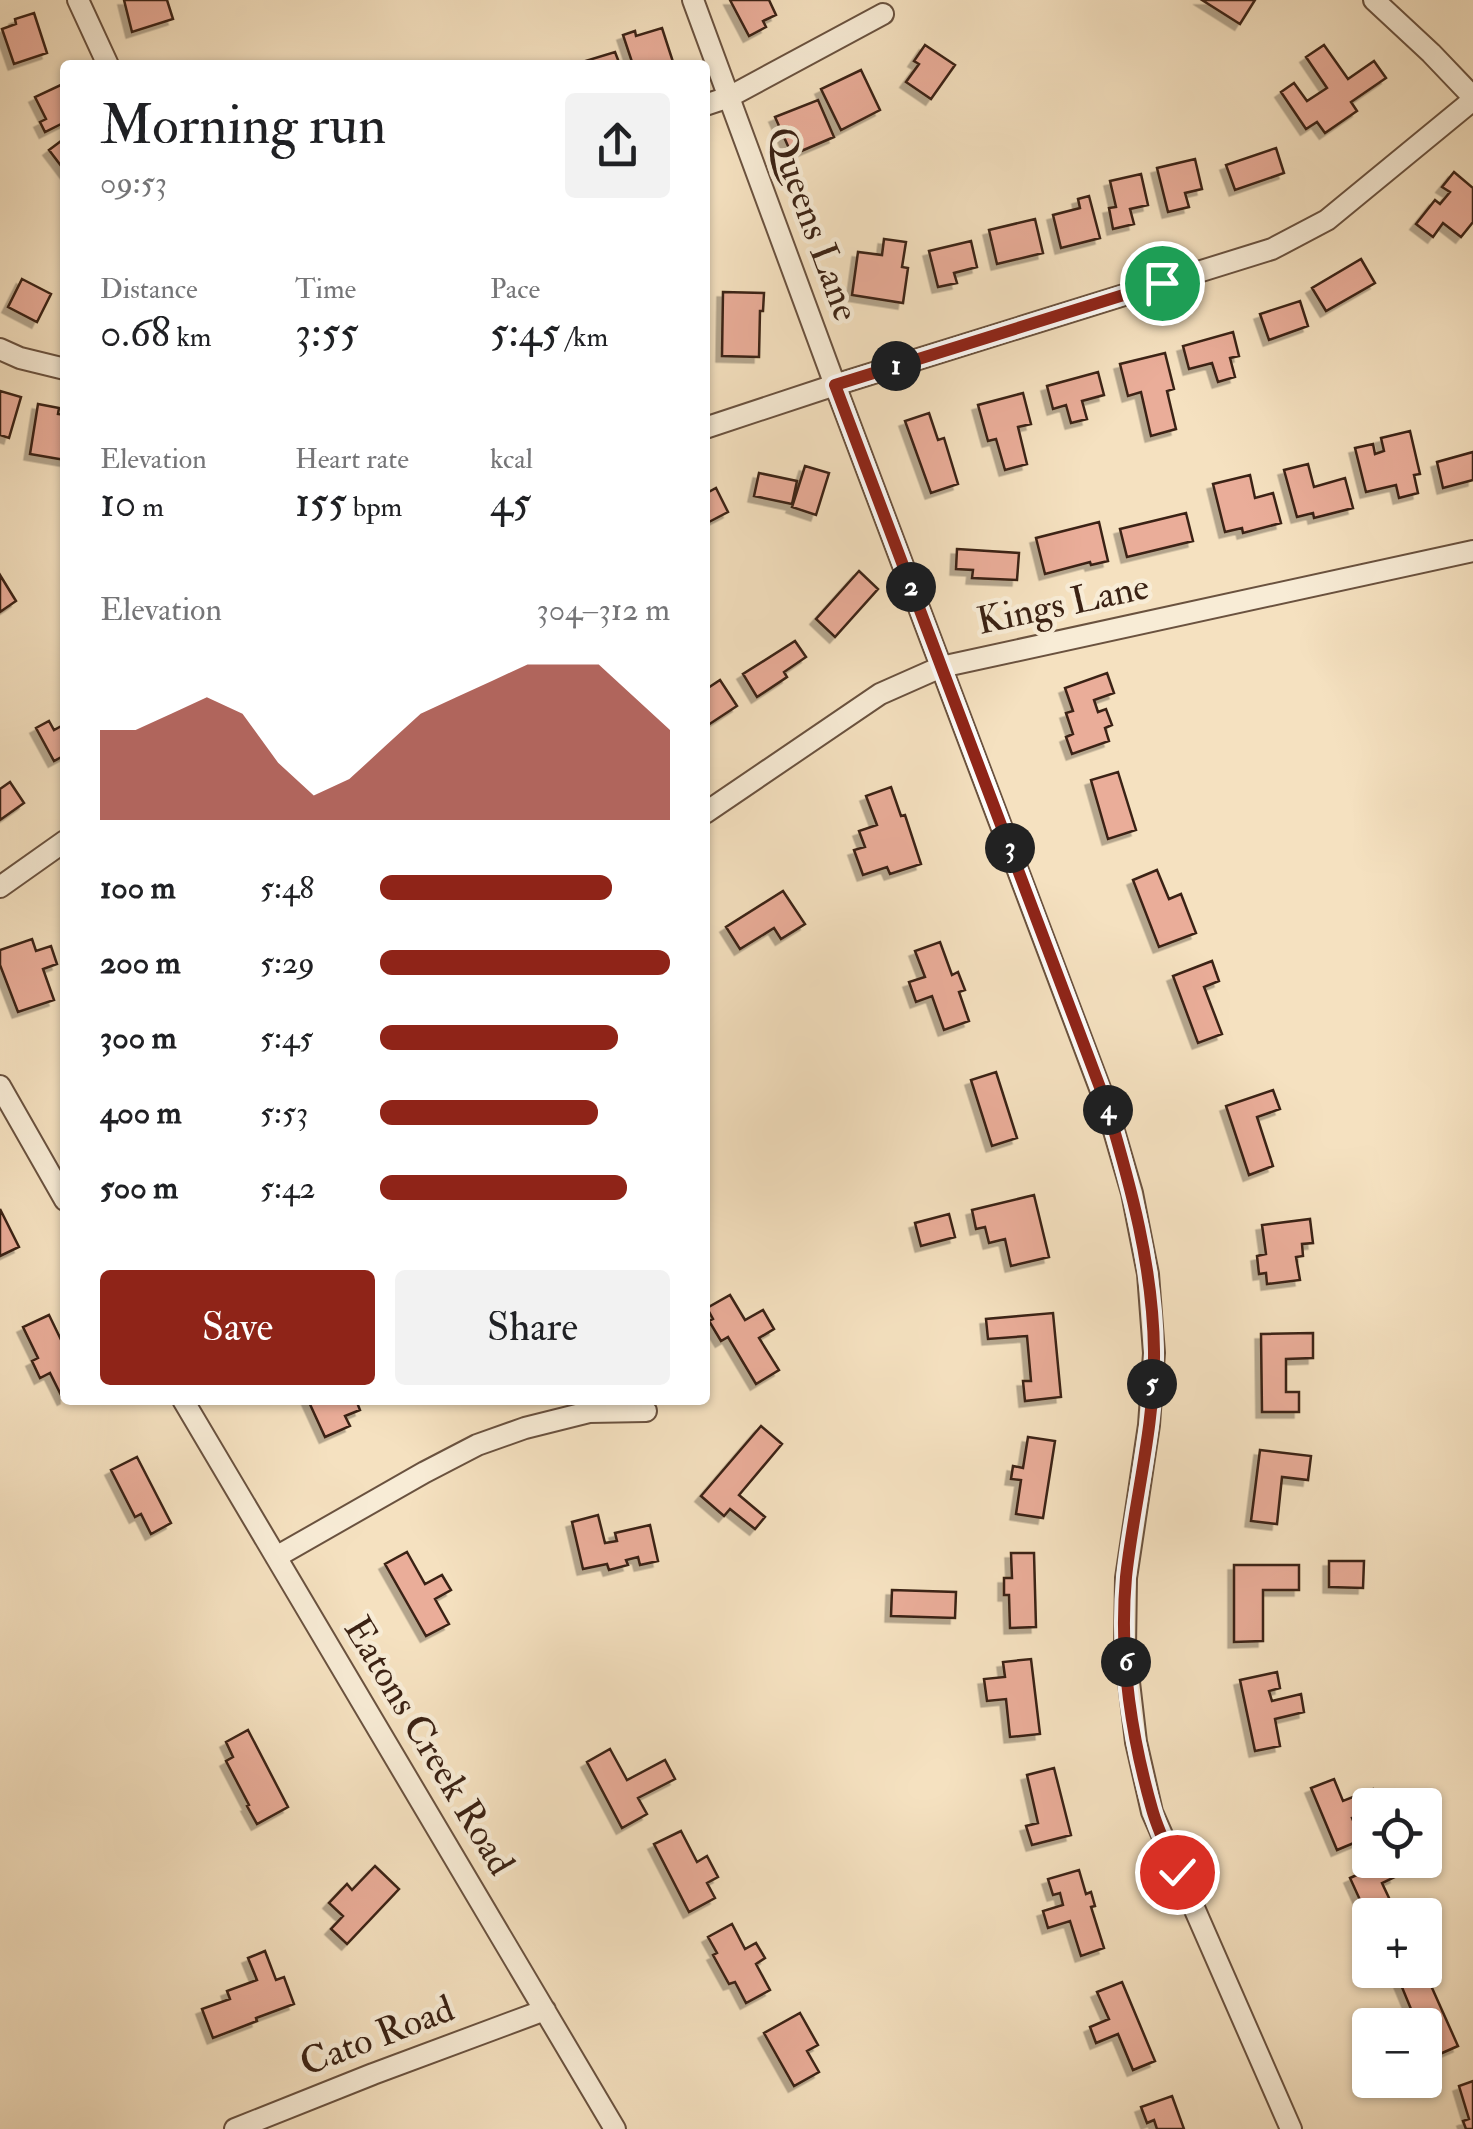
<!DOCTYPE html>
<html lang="en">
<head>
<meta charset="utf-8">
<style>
  body { margin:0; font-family:"IM FELL Double Pica",serif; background:#f2f2f2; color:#202124; height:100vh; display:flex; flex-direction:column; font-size:38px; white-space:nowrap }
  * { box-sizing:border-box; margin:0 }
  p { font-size:32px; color:#757577 }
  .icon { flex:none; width:55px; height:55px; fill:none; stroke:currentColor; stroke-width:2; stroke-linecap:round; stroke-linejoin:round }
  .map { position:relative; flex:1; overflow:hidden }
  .sheet { position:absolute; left:60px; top:60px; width:650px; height:1345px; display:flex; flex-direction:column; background:#fff; border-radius:10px; box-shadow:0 2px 8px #0004 }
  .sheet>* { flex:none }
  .fabs { position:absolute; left:1352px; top:1788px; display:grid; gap:20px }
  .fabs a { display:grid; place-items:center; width:90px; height:90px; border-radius:10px; background:#fff; box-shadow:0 2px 8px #0004; font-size:50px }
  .pin { position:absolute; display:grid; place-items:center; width:85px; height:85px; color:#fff; margin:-42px; border:5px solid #fff; border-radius:50%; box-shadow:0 2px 10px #0007 }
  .km { position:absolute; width:50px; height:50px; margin:-25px; border-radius:50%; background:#222; color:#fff; font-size:28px; line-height:50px; text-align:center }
  .round { display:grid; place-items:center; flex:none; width:105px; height:105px; border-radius:10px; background:#f2f2f2 }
  .summary { display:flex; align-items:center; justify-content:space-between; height:170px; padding:0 40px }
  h1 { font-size:55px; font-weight:600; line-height:75px }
  .figures { display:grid; grid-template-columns:repeat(3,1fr); gap:15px; height:170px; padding:10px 40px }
  .figures div { display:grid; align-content:center }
  .figures b { font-size:42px; font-weight:600 }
  .figures small { font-size:28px; font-weight:400 }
  .figures p { font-size:28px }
  .chart { height:280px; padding:20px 40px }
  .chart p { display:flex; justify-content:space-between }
  .chart svg { width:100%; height:180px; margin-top:10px; fill:#8f2418; opacity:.7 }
  .cta { display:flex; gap:20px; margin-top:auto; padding:20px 40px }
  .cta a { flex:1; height:115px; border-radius:10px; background:#8f2418; color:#fff; font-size:40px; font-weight:600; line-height:115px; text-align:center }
  .cta a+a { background:#f2f2f2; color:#202124 }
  ul { padding:0 40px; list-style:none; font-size:32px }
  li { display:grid; grid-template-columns:160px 120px 1fr; align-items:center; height:75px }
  li i { height:25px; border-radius:12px; background:#8f2418 }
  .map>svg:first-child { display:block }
  .building { fill:#eaad99; stroke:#3b2214; stroke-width:2.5; filter:url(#shadow) }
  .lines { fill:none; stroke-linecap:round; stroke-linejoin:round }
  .minor-casing { stroke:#6a523f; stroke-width:24 }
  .minor { stroke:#f8ecd6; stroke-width:20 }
  .route-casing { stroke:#fff; stroke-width:20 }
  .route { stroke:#8f2418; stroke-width:12 }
  .labels { text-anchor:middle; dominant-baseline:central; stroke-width:9; stroke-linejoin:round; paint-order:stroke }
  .street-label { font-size:38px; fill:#3b2214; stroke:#f8ecd6 }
</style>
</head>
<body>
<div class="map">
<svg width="1473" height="2129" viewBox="0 0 1473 2129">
  <defs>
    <filter id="shadow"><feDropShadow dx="-5.5" dy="5.5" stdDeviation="0" flood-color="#0004"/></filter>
  </defs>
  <rect width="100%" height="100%" fill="#f5e1c0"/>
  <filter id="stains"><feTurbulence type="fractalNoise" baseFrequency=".002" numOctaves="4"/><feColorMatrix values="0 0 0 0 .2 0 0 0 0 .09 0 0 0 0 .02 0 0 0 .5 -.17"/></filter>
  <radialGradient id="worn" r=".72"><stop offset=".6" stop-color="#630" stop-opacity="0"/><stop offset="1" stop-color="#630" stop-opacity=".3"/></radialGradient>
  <path class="building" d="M124,0H167L173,19L132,32Z
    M730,0H769L776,15L763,21L766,27L749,36Z
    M1202,0H1255L1240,24Z
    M34,13L47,53L14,64L2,29L16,24L15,19Z
    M662,28L674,65H633L623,35L635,31L636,36Z
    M925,45L955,65L931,99L906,82L919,64L914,61Z
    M1324,45L1348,79L1374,61L1386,78L1351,102L1357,111L1325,133L1317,122L1306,129L1281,92L1294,83L1307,101L1327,88L1306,57Z
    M615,52L620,65H583L582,62Z
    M861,70L880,110L841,130L821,89Z
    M65,83V122L45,132L40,122L46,119L35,97Z
    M818,100L834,137L792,155L775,117Z
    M65,138V171L49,150Z
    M1276,148L1284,173L1235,190L1226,165Z
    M1195,159L1202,189L1185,193L1189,207L1168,212L1157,168Z
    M1454,172L1473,188V222L1461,237L1443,223L1433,237L1416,224L1435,200L1440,204L1450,192L1442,187Z
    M1141,174L1148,205L1130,209L1134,224L1113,229L1109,208L1116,207L1110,181Z
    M1089,196L1100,238L1061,248L1053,215L1080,208L1078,199Z
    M1035,219L1043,253L997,264L989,230Z
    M884,239L906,242L902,267L908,268L903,303L852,295L858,252L882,255Z
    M971,241L977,267L954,273L957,283L938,287L929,251Z
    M1361,259L1375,283L1326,311L1312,288Z
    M22,279L51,294L37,322L8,307Z
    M723,292L764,293L763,311H760L759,357L722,356Z
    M1300,301L1308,326L1269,340L1260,314Z
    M1233,332L1239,356L1230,358L1235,377L1218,382L1212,363L1189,369L1183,346Z
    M1165,353L1174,389L1167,391L1176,429L1151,436L1141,392L1128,396L1120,364Z
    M1098,372L1104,395L1082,401L1087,419L1071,423L1066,405L1053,409L1047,386Z
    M0,391L21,397L9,438L0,435Z
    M1023,393L1031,424L1018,427L1027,464L1005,470L996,439L988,441L978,405Z
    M38,404L59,408L58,414L65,415V460L30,454Z
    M929,413L938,440L944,438L958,484L931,493L905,421Z
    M1410,431L1420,474L1414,475L1418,493L1399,498L1396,485L1366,492L1355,448L1373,444L1375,454L1384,451L1381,438Z
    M1473,452V480L1443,488L1437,462Z
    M1308,464L1314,487L1345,478L1353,508L1314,518L1313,513L1297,517L1284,470Z
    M805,466L829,473L816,515L792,507Z
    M759,473L797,481L792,504L754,496Z
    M1250,475L1255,498L1273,493L1281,523L1243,533L1242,528L1225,532L1213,484Z
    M716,488L728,512L705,524V494Z
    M1186,513L1193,541L1127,557L1120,529Z
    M1099,522L1108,561L1091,565L1090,562L1045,574L1036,538Z
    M957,549L1019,553L1017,580L972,578L973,570L956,569Z
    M859,571L878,589L835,637L816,619Z
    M0,575L16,601L0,612Z
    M795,641L806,657L784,672L787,677L757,697L743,674Z
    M1107,673L1114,693L1094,700L1098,712L1106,709L1112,725L1105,728L1109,741L1072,754L1066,737L1073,734L1066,713L1073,711L1065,688Z
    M720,680L737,706L705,727V690Z
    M49,721L54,730L65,724V755L54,761L36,728Z
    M1118,772L1136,830L1108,839L1091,780Z
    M10,782L24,803L0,820V789Z
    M891,787L901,816L905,815L921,864L890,874L887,867L863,875L854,850L865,847L859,831L877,825L866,796Z
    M1157,870L1169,899L1181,894L1196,933L1159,947L1133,880Z
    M783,891L805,924L781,939L774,928L740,949L726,927Z
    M32,939L36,951L51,946L57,964L43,969L54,1000L18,1012L0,965V950Z
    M940,942L952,975L958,972L965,990L959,992L969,1021L944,1030L932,996L916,1002L909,982L925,977L915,951Z
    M1212,961L1219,981L1204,987L1222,1034L1198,1043L1173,976Z
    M996,1072L1017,1138L992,1146L971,1080Z
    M1273,1090L1280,1109L1257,1117L1273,1166L1249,1175L1226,1106Z
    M1034,1195L1049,1257L1011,1266L1005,1239L989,1243L985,1227L976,1229L972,1210Z
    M0,1209L19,1247L0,1256Z
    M949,1214L955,1237L921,1246L915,1223Z
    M1310,1219L1313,1243L1302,1244L1303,1256L1296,1257L1300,1280L1267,1284L1266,1273L1259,1274L1257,1256L1266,1254L1262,1225Z
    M730,1295L745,1320L763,1310L774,1329L759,1338L779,1370L756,1384L728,1337L721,1341L709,1321L713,1319L707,1308Z
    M1053,1313L1061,1397L1025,1401L1023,1381H1031L1027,1336L988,1339L986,1319Z
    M49,1315L65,1348V1398L63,1399L50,1373L40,1378L32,1361L38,1358L23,1327Z
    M1313,1333V1358L1286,1359V1392H1299V1412H1262L1261,1334Z
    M308,1400H356L360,1410L345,1416L350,1426L325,1437Z
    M761,1426L782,1444L739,1495L765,1517L755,1529L730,1509L724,1516L701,1496Z
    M1028,1437L1055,1441L1043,1518L1016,1514L1021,1480L1011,1479L1013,1466L1023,1468Z
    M1260,1450L1311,1456L1308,1480L1282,1477L1277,1524L1251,1521Z
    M137,1457L171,1523L151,1534L141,1514L135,1517L111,1470Z
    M598,1515L605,1543L617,1541L615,1533L650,1525L658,1561L640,1565L638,1557L626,1560L628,1565L609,1570L607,1564L583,1569L572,1522Z
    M407,1552L425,1584L442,1575L451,1590L435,1599L449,1624L426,1636L385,1564Z
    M1011,1553H1034L1036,1627L1010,1628L1009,1595H1004V1578H1012Z
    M1329,1561H1364L1363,1588L1329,1587Z
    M1234,1565H1299V1590H1263V1641L1234,1642Z
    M892,1590L956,1592L955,1618L891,1616Z
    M1031,1659L1040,1734L1010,1737L1006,1699L987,1701L984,1679L1005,1677L1003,1662Z
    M1277,1672L1280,1688L1269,1691L1272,1701L1301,1694L1304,1712L1275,1719L1280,1746L1255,1751L1240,1680Z
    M248,1730L288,1807L257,1824L247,1806L249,1805L226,1761L233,1757L226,1742Z
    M610,1749L627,1780L665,1760L675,1779L638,1798L647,1814L622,1828L587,1762Z
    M1054,1768L1071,1835L1032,1845L1026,1826L1038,1823L1027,1775Z
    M1334,1779L1343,1801L1373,1789L1380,1805H1370V1811L1352,1818L1361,1840L1337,1850L1311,1788Z
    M681,1831L697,1862L707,1856L718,1877L707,1883L715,1898L689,1912L654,1844Z
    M1388,1861L1395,1877L1382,1883L1397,1915H1370V1922L1350,1878Z
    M375,1866L399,1889L347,1944L331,1929L343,1916L329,1903L347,1884L352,1890Z
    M1079,1870L1086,1894L1091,1892L1095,1906L1091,1907L1104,1948L1081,1956L1070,1921L1048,1928L1043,1911L1063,1905L1060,1893L1053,1895L1048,1879Z
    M732,1924L745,1949L756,1943L765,1958L756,1964L770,1990L746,2003L735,1982L729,1984L713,1955L717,1953L708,1937Z
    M265,1951L276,1980L284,1977L294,2004L256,2018L257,2021L213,2038L202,2009L230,1999L227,1991L257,1980L248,1958Z
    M1421,1970H1424L1458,2046L1433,2057L1427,2044L1425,2045V2025H1413L1406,2011L1411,2009L1399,1980Z
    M1122,1982L1155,2061L1133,2070L1118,2034L1096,2043L1090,2027L1109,2019L1097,1992Z
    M800,2013L818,2045L807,2051L819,2072L794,2086L764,2033Z
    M1473,2081V2129H1466L1463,2121L1469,2119L1459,2086Z
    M1172,2096L1184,2129H1157L1154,2120L1147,2123L1141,2107Z"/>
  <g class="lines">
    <g class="minor-casing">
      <path id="minor" d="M78,0L108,65
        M693,0L835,385L1107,1107L1132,1193L1148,1274L1154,1353L1149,1425L1126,1578L1125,1648L1136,1742L1152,1812L1291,2129
        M1374,0L1431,53L1473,97
        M705,105L729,97L883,14
        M0,349L20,358L65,369
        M705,428L835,385L1272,249L1327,220L1473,100
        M705,813L880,694L941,667L1473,551
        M0,887L65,841
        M0,1086L65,1200
        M183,1400L615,2129
        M276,1557L425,1472L477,1445L525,1428L589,1412L646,1411
        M235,2129L373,2074L545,2010"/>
    </g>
    <use href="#minor" class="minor"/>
  </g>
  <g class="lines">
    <g class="route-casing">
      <path id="route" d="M1162,283L835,385L1107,1106C1131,1187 1153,1267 1154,1351C1155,1427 1134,1502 1126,1577C1119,1654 1131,1735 1152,1809C1158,1831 1169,1852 1177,1872"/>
    </g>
    <use href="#route" class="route"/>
  </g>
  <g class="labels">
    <g class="street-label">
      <text transform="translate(813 224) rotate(70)">Queens Lane</text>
      <text transform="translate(1063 604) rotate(-12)">Kings Lane</text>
      <text transform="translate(429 1746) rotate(59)">Eatons Creek Road</text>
      <text transform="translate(377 2036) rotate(-21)">Cato Road</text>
    </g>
  </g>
  <rect width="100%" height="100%" filter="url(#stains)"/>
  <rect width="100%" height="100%" fill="url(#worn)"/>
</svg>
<div class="fabs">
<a><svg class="icon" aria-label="locate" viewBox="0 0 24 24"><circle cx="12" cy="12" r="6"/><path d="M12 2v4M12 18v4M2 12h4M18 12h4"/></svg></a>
<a>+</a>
<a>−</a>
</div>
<div class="pin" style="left:1162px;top:283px;background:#1e9e55"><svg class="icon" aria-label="arrive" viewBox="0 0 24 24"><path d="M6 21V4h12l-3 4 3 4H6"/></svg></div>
<div class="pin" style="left:1177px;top:1872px;background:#d93025"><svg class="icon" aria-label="check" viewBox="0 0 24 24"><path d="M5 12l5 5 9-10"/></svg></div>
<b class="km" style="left:896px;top:366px">1</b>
<b class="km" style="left:911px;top:587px">2</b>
<b class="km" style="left:1010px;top:848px">3</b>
<b class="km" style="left:1108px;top:1110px">4</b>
<b class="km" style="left:1152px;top:1384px">5</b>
<b class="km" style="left:1126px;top:1662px">6</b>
<section class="sheet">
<div class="summary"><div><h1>Morning run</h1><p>09:53</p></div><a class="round"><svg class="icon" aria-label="share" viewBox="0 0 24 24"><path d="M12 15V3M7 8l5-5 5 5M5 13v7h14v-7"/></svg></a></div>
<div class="figures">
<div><p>Distance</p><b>0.68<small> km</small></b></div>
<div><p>Time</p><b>3:55</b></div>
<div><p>Pace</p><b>5:45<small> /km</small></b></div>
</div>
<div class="figures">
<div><p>Elevation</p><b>10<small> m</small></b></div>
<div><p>Heart rate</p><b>155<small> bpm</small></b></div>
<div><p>kcal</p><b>45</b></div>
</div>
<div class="chart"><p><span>Elevation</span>304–312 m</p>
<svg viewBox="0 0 160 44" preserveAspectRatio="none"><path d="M0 44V22L10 22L20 18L30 14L40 18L50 30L60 38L70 34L80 26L90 18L100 14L110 10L120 6L130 6L140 6L150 14L160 22V44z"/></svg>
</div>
<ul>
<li><b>100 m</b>5:48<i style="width:80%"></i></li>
<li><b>200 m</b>5:29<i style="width:100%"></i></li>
<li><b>300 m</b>5:45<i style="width:82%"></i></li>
<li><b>400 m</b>5:53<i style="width:75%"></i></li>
<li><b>500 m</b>5:42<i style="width:85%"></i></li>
</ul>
<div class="cta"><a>Save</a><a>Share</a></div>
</section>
</div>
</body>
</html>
